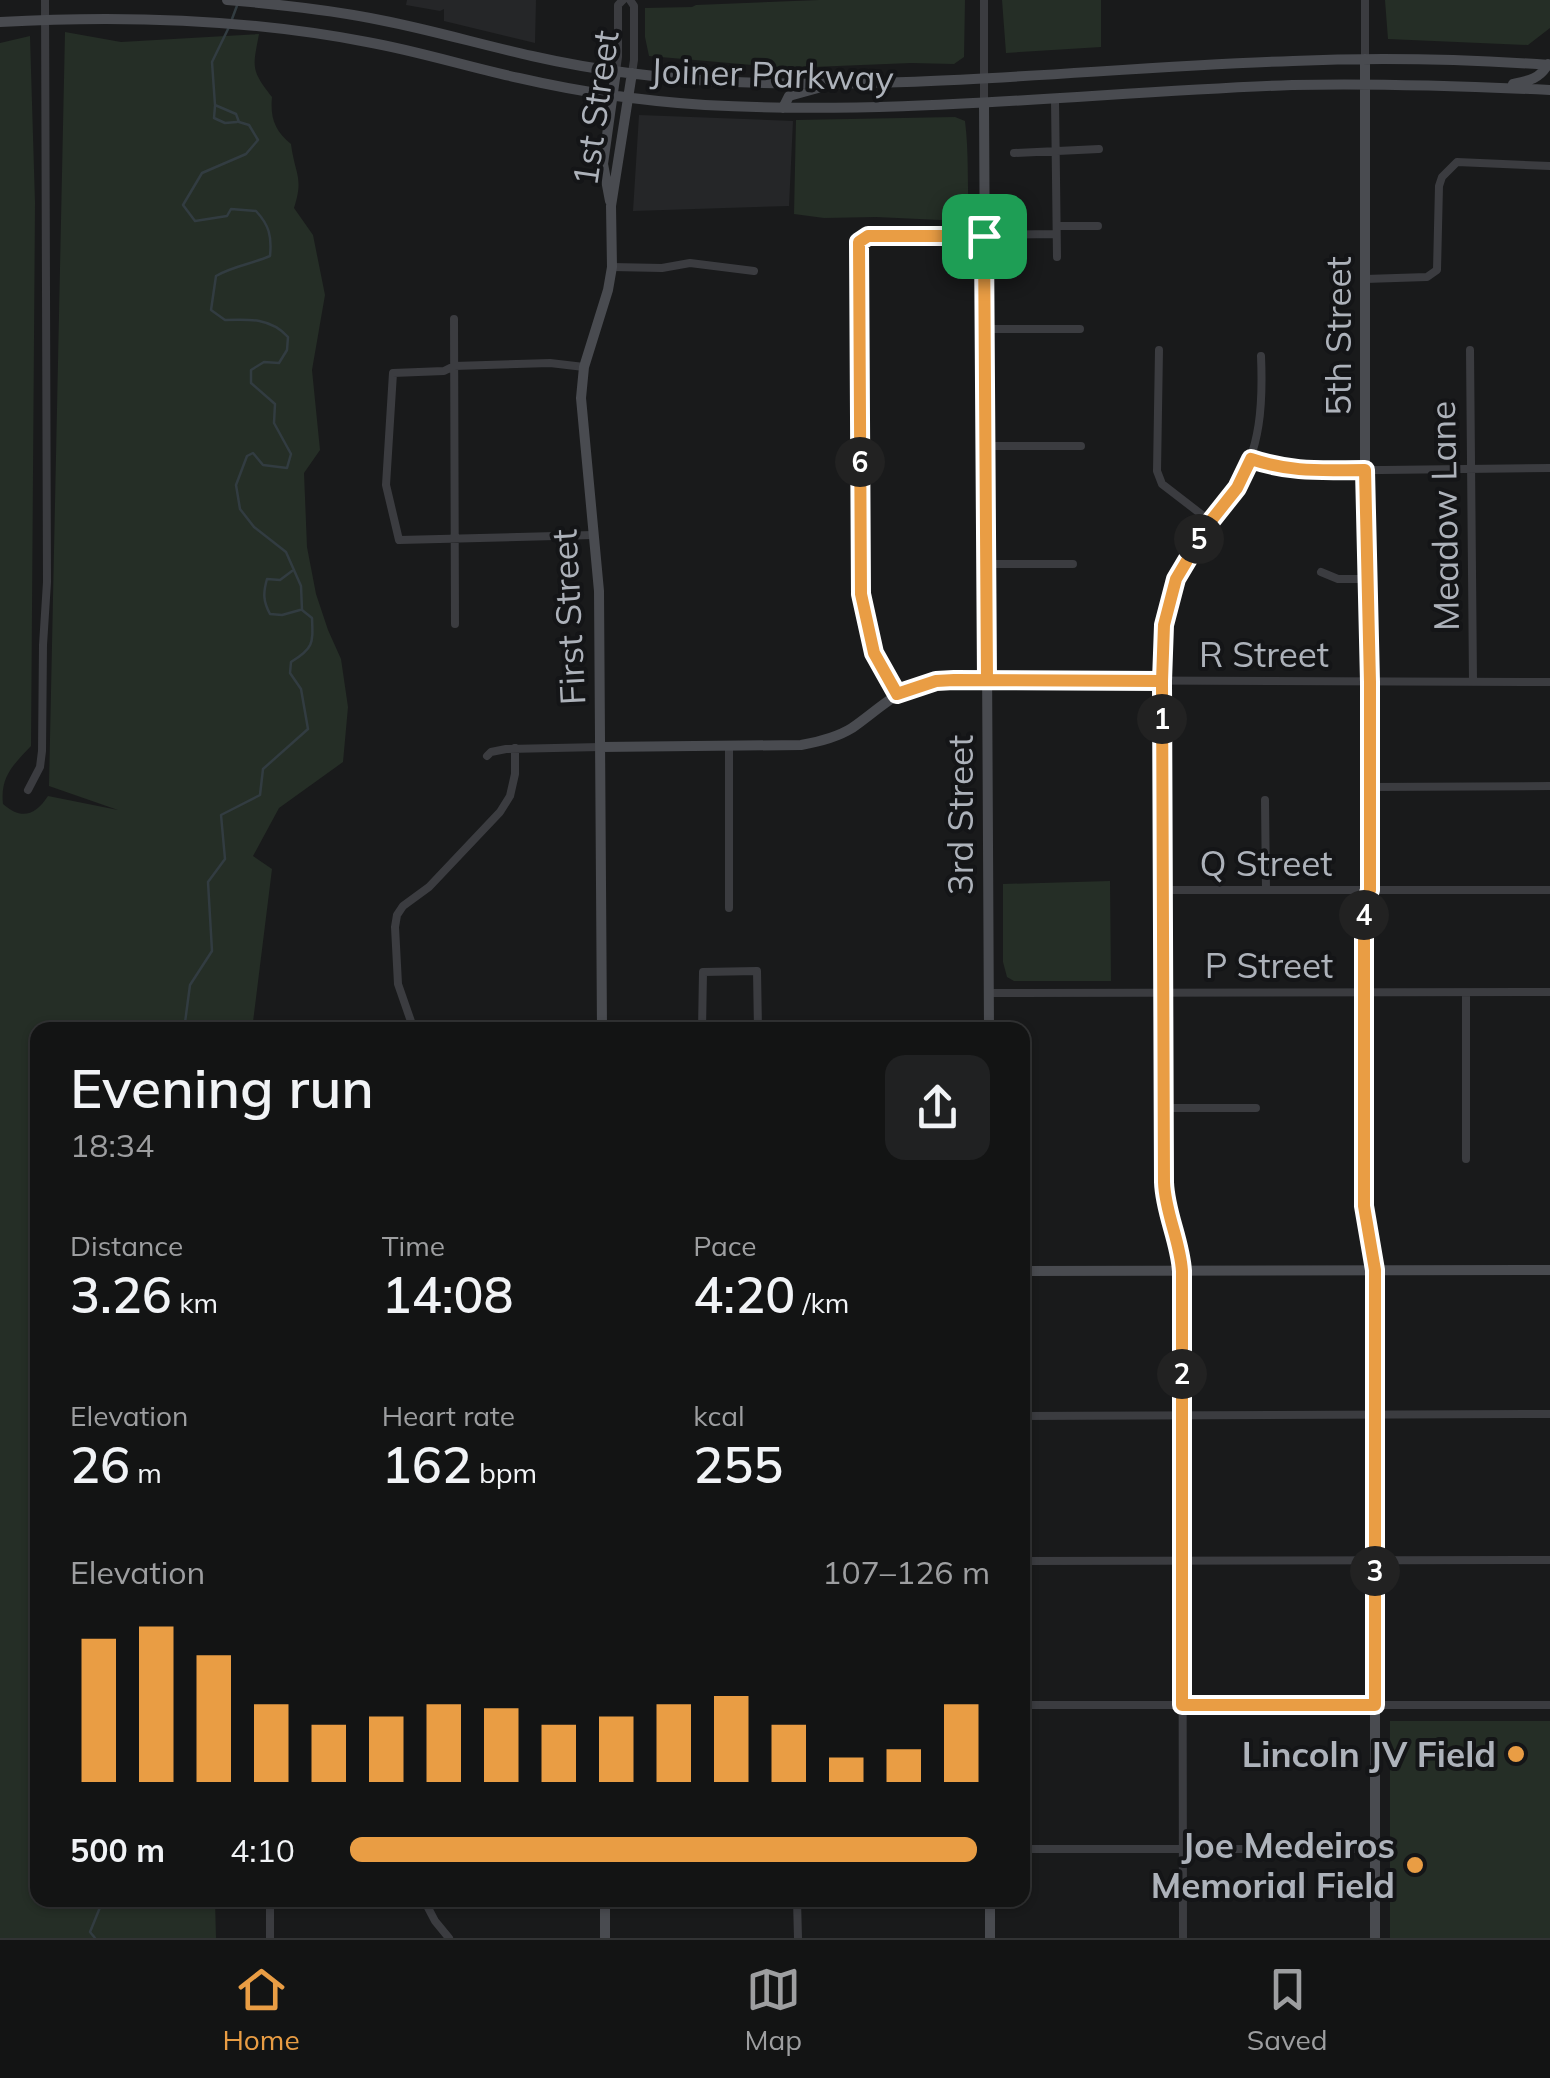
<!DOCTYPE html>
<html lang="en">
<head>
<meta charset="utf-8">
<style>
  body { margin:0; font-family:Mulish,sans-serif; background:#202122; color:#f1f3f6; height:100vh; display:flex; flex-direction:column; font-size:38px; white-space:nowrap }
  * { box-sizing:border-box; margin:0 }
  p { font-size:32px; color:#9d9ea0 }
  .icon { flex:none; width:55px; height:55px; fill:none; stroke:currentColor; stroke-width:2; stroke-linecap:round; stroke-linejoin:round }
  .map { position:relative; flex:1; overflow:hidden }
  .drawer { position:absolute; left:30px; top:1022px; width:1000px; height:885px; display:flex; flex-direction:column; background:#131414; border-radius:20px; box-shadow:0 2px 8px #0004,0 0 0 2px #323334 }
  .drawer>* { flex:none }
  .pin { position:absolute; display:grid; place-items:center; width:85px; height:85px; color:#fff; margin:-42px; border-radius:20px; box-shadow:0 5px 15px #0006 }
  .km { position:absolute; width:50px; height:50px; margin:-25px; border-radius:50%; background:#222; color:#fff; font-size:28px; line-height:50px; text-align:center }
  .round { display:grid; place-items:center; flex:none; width:105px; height:105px; border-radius:20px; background:#202122 }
  .overview { display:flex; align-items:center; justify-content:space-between; height:170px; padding:0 40px }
  h1 { font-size:55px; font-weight:600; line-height:75px }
  .stats { display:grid; grid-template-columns:repeat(3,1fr); gap:15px; height:170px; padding:10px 40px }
  .stats div { display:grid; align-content:center }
  .stats b { font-size:50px; font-weight:600 }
  .stats small { font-size:28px; font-weight:400 }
  .stats p { font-size:28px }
  .chart { height:280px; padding:20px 40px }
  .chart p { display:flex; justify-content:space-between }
  .chart svg { width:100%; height:180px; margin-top:10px; stroke:#e99d44; stroke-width:6 }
  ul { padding:0 40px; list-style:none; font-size:32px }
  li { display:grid; grid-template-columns:160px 120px 1fr; align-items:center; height:75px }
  li i { height:25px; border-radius:12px; background:#e99d44 }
  .tab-bar { display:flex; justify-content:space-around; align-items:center; height:140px; border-top:2px solid #323334; background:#131414; font-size:28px; color:#9d9ea0 }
  .tab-bar a { display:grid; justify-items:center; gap:5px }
  .tab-bar .current { color:#e99d44 }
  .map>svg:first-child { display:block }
  .built { fill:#252628 }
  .green { fill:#252e26 }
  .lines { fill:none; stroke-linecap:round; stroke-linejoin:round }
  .stream { stroke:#323c41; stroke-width:2.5 }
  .street { stroke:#3b3c40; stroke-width:8 }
  .secondary { stroke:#494b50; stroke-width:10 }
  .route-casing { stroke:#fff; stroke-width:20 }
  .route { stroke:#e99d44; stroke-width:12 }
  .poi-dot { fill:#e99d44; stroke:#141517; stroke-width:4 }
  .labels { text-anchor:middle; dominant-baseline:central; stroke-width:8; stroke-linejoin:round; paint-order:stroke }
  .street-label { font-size:35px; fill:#adb2ba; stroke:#141517 }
  .poi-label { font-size:35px; font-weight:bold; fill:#adb2ba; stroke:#141517; text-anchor:end }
</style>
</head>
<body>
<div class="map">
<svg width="1550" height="1938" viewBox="0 0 1550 1938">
  <rect width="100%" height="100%" fill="#191a1b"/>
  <path class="built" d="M407,0H536L535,43L444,21V9L440,11L406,5Z
    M639,115L793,121L789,206L633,211Z"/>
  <path class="green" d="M819,0H965L964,57L954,64L911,63L788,68L649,56L645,37V8L692,7L696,5Z
    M1002,0H1101V47L1006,53Z
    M1385,0H1550V28L1528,45L1388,39Z
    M65,32L121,42L259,34C253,67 250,69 272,97C270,118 275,131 291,144C295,175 304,177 294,208L313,235L325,295L312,370L320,450L304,473L307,547L316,594L328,630L341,659L348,707L343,762L279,808L253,856L272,869L252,1030H38V1900H215L216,1938H0V43L30,36L35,203L31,746C13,765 0,777 3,804C21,820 35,816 48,796L118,810L49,786Z
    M955,117L965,121C969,152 967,183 969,214L962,221L876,217L824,218L794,214L796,120Z
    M1110,881L1111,981H1014L1007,977L1003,962V884Z
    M1390,1721H1550V1938H1390Z"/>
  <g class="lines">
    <path class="stream" d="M232,19L238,3
      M215,106L214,118L225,123L237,122
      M292,571L280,580L267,579C263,593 263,601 270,614L282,615L300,610
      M184,1030L190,985L212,951L208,882L225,859L221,815L260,795L263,769L308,729L301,689L290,673L291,662C314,648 313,643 312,618L302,610L301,586L286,552L254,527L240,509L236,485L247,456L253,453L263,465L287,468L291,454L274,423L275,404L251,383V370L264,362L279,363L287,350L288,337C271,318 249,319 225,320L211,310L216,276C233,266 252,264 270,256C272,236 269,225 256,211L231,209L227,216L195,221L183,205L202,173L246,154L258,140L249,125L239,122L236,114L215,105L212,62L229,27
      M95,1938L90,1932L103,1900"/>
    <path class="street" d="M630,0L634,6V60L632,73
      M1365,0V59
      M616,71L618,57V5L623,0
      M1055,100L1057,257
      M984,103V0
      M1014,153L1099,149
      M1057,226H1098
      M612,267L662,268L690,263L754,271
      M1365,279L1427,277L1437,270L1439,186L1442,177L1457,162L1550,166
      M454,319L455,624
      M985,329H1080
      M1159,350L1157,471L1162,484L1210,521
      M1470,350L1473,682
      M584,367L550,363L454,366L444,371L393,373L386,485L399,540L593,535
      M986,446H1081
      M1251,459L1278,468L1300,471L1550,468
      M986,564H1073
      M1321,572L1338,579H1366
      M987,680L1550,682
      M897,695L874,653L861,595L859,242L868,236L1056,234
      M729,747V908
      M487,756L491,752L506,749L601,747
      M1370,787L1550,786
      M28,790L40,767L42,751L43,645L47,582L45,0
      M1265,800L1266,890
      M1162,890H1550
      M988,993L1550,992
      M1466,993V1159
      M414,1030L398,984L395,927L397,915L403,906L429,887L500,812L510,796L515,774V748
      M702,1030L703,972L757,971L758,1030
      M1164,1108H1256
      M1022,1416L1550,1414
      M1022,1561L1550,1560
      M1022,1705H1550
      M1022,1849H1375
      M270,1900V1938
      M424,1900L435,1921L449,1938
      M797,1900L798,1938
      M1183,1938L1182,1271C1180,1240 1165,1213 1164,1182L1162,680C1163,646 1162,613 1175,581C1190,544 1215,522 1235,490C1261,449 1263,403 1261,356"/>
    <path class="secondary" d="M227,0C275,4 323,9 370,18C425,28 478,44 532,56C598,71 666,79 734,82C921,90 1107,67 1293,61C1379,57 1464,59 1550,65
      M0,22C122,15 247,19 367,42C418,51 468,67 519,78C580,92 642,101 705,105C901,116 1096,92 1292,85C1378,83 1464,86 1550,90
      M1365,59V469L1370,787V890L1363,909L1364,1206L1375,1270V1938
      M1513,84C1528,81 1540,79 1548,64
      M984,103L989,1030
      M783,108L789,96L818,88
      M610,201L603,164L616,71
      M601,747L801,745C818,742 836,738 852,728C874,713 892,694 917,686C940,678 964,680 987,680
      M602,1030L599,591L581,398L584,367L608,290L612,267L611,206L632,73
      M1022,1271L1550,1270
      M605,1900V1938
      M990,1900V1938"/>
  </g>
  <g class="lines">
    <g class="route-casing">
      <path id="route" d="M984,236L987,680L1162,681L1164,1182C1165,1213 1180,1240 1182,1271V1705H1375V1270L1364,1206V909L1370,890V682L1365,470C1322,470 1293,473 1251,459L1237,488L1210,522L1176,579L1164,625L1162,681L954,680L936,681L897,694L874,653L861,594L859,242L868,236H984"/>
    </g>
    <use href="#route" class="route"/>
  </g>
  <g class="poi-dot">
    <circle cx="1516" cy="1754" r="10"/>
    <circle cx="1415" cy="1865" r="10"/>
  </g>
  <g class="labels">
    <g class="street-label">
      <text transform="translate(772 74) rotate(2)">Joiner Parkway</text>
      <text transform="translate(595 108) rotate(-82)">1st Street</text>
      <text transform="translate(1338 336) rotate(-90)">5th Street</text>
      <text transform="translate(1444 516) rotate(-91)">Meadow Lane</text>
      <text transform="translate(568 617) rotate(-93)">First Street</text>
      <text x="1264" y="654">R Street</text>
      <text transform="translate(960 815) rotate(-90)">3rd Street</text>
      <text x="1266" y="863">Q Street</text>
      <text x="1269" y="965">P Street</text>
    </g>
    <g class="poi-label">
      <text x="1496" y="1754">Lincoln JV Field</text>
      <text x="1395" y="1845">Joe Medeiros<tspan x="1395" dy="40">Memorial Field</tspan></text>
    </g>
  </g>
</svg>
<div class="pin" style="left:984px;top:236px;background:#1e9e55"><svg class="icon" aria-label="arrive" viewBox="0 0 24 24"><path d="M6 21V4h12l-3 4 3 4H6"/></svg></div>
<b class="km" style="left:1162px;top:719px">1</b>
<b class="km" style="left:1182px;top:1374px">2</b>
<b class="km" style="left:1375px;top:1571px">3</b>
<b class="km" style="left:1364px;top:915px">4</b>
<b class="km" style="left:1199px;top:539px">5</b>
<b class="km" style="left:860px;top:462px">6</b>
<section class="drawer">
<div class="overview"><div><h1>Evening run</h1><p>18:34</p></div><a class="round"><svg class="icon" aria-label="share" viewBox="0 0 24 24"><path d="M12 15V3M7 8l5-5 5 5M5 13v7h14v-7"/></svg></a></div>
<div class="stats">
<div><p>Distance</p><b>3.26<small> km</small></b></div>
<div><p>Time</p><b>14:08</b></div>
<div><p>Pace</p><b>4:20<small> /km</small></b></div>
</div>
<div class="stats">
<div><p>Elevation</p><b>26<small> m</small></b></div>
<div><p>Heart rate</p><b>162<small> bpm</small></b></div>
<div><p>kcal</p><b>255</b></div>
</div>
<div class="chart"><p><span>Elevation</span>107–126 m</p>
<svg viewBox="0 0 160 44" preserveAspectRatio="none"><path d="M5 44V9M15 44V6M25 44V13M35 44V25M45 44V30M55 44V28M65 44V25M75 44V26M85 44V30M95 44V28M105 44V25M115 44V23M125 44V30M135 44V38M145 44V36M155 44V25"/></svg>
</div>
<ul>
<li><b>500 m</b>4:10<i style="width:98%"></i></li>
</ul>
</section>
</div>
<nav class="tab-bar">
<a class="current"><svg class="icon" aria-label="home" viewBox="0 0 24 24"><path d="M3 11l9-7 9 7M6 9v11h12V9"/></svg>Home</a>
<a><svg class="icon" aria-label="map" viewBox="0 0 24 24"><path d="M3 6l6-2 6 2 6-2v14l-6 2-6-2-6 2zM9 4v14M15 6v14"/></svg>Map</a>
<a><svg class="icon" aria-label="saved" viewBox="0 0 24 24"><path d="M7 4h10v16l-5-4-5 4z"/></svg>Saved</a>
</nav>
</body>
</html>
